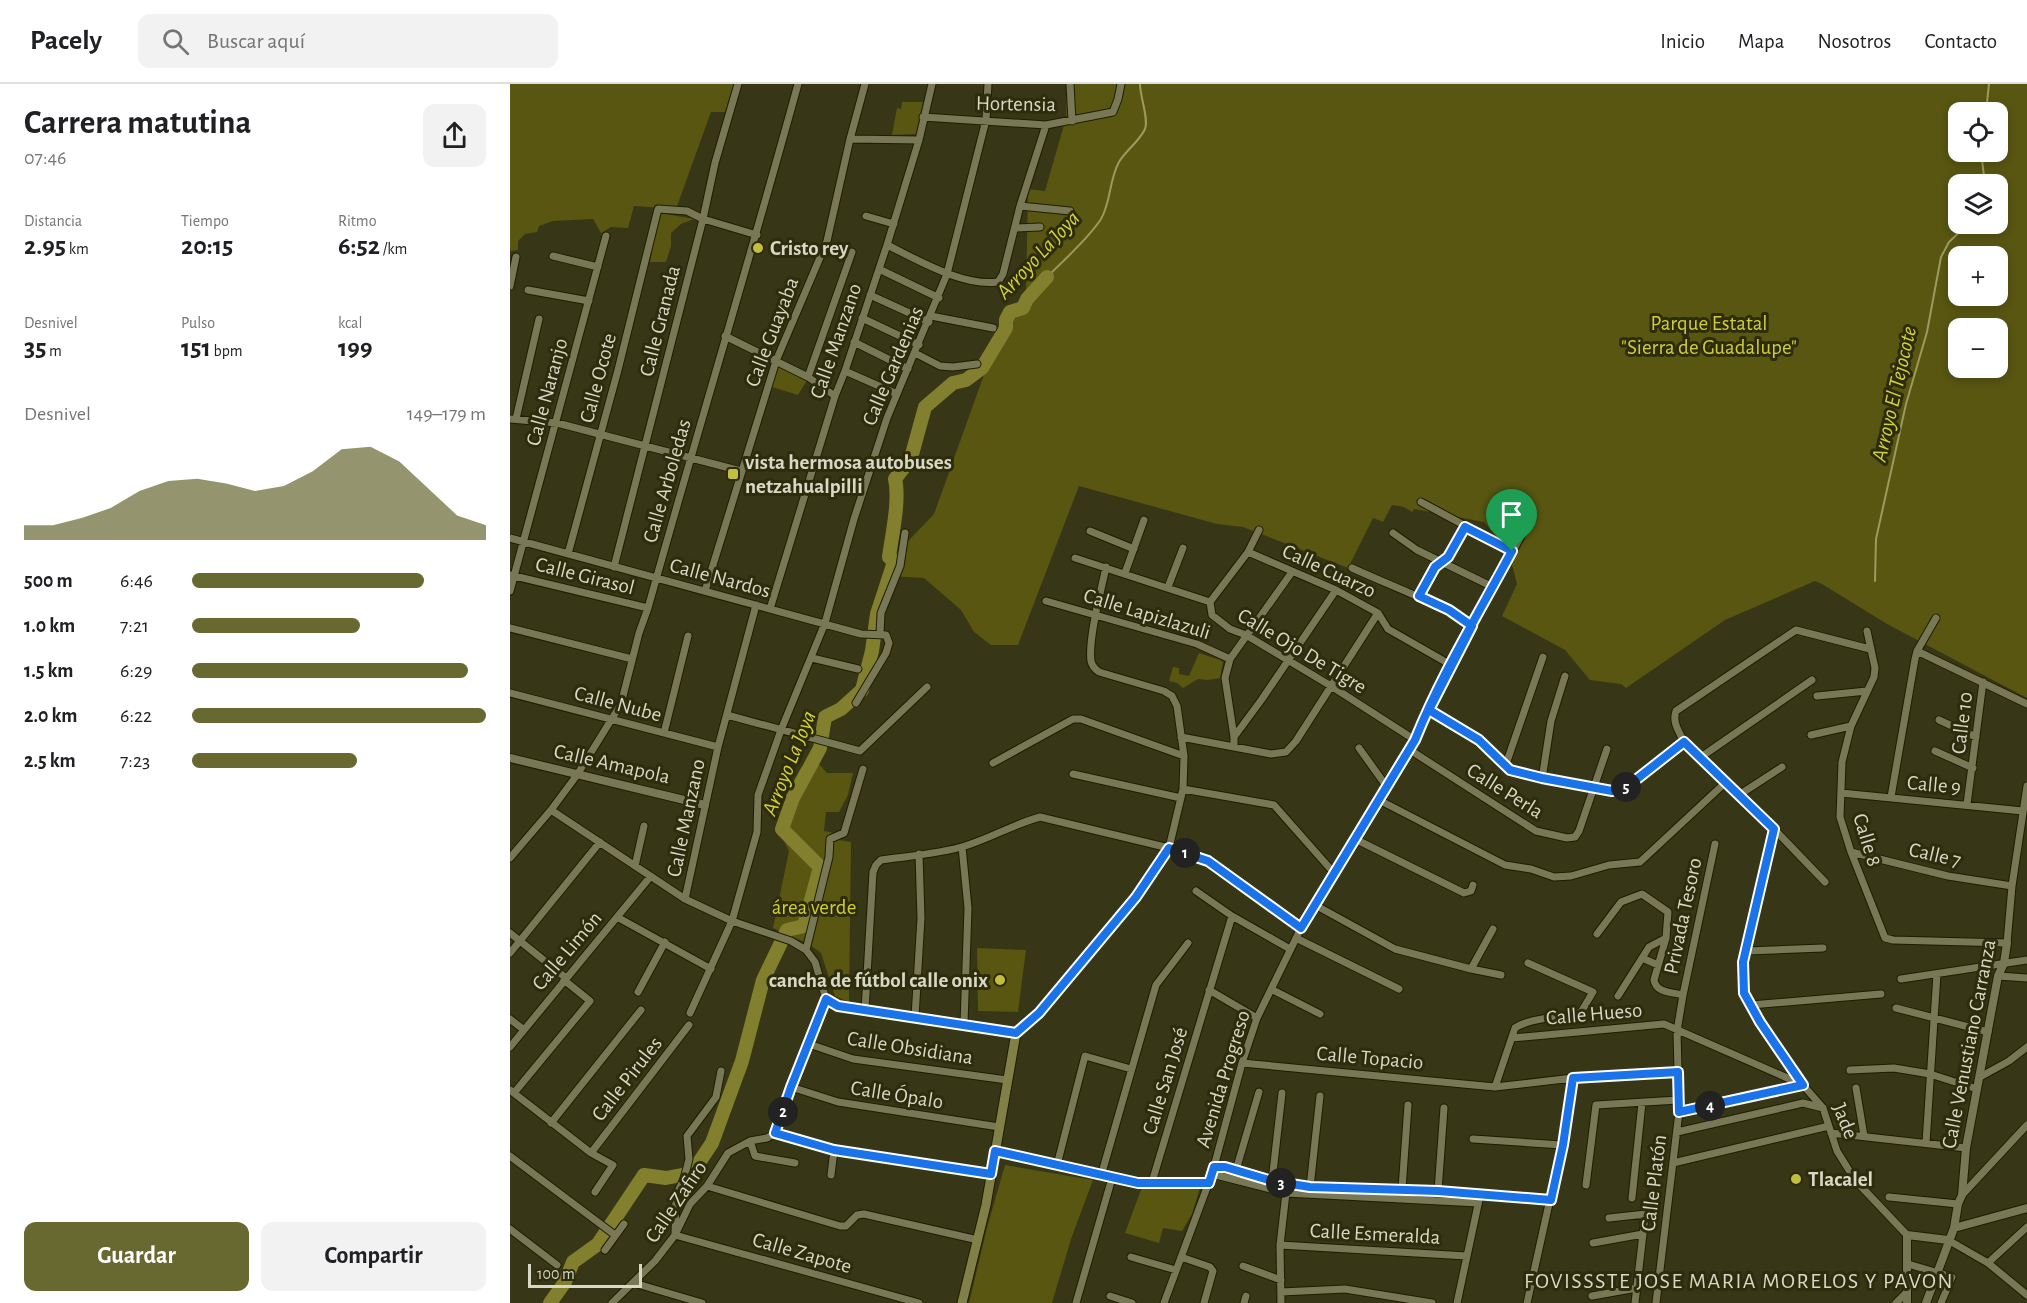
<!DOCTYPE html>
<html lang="es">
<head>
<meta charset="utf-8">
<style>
  body { margin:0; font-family:"Alegreya Sans",sans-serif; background:#f2f2f2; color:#202124; height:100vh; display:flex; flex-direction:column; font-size:22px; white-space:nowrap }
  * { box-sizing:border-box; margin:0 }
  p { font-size:20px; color:#757577 }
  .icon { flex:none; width:33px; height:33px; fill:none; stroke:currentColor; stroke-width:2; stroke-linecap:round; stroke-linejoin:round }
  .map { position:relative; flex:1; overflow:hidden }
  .details { display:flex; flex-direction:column; background:#fff; width:510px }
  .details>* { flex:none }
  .controls { position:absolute; left:1438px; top:18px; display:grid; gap:12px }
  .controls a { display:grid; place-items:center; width:60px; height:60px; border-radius:12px; background:#fff; box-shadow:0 3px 9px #0003; font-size:30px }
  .scale { position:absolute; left:18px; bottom:15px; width:114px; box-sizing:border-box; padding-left:6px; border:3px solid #d7d8c5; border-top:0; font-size:16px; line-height:21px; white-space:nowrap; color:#d7d8c5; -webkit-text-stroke:4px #2d2c0c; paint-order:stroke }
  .pin { position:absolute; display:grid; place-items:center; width:51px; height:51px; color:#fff; margin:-62px -26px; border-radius:50% 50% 50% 0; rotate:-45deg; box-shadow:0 0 6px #0007 }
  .pin .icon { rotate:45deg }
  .km { position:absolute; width:30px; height:30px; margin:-15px; border-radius:50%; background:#222; color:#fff; font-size:16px; line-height:30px; text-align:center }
  .round { display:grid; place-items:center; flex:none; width:63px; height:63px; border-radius:12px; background:#f2f2f2 }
  .headline { display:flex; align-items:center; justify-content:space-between; height:102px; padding:0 24px }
  h1 { font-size:33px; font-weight:600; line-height:45px }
  .figures { display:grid; grid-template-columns:repeat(3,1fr); gap:9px; height:102px; padding:6px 24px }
  .figures div { display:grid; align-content:center }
  .figures b { font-size:26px; font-weight:600 }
  .figures small { font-size:16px; font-weight:400 }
  .figures p { font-size:16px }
  .chart { height:168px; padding:12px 24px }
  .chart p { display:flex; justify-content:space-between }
  .chart svg { width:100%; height:108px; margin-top:6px; fill:#686831; opacity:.7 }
  .action { display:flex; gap:12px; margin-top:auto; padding:12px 24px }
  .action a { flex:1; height:69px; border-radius:12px; background:#686831; color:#fff; font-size:24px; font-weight:600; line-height:69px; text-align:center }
  .action a+a { background:#f2f2f2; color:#202124 }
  ul { padding:0 24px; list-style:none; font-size:20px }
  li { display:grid; grid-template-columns:96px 72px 1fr; align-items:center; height:45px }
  li i { height:15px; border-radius:8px; background:#686831 }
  header { display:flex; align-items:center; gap:36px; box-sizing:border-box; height:84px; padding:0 30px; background:#fff; border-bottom:2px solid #e0e0e0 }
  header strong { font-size:28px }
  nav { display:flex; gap:33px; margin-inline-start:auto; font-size:21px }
  .search { width:420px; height:54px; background:#f2f2f2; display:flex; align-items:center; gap:15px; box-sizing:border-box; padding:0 21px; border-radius:12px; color:#757577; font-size:22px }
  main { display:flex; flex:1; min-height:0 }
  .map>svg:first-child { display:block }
  .green { fill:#585611; fill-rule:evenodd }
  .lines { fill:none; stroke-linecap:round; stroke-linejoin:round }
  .stream { stroke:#9c9a5c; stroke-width:2 }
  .river { stroke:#82802f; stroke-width:14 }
  .minor-casing { stroke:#1f1d00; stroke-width:9 }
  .tertiary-casing { stroke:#1f1d00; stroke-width:10 }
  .secondary-casing { stroke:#1f1d00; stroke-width:11 }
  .minor { stroke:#787856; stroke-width:7 }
  .tertiary { stroke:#787856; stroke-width:8 }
  .secondary { stroke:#818048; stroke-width:9 }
  .route-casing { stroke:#fff; stroke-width:12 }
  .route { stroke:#1a73e8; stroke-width:8 }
  .poi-dot { fill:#c1be40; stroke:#2d2c0c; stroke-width:2 }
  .labels { text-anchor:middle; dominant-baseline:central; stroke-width:6; stroke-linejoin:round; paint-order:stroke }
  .street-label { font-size:21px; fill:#d7d8c5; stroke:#2d2c0c }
  .poi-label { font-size:21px; font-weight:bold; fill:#d7d8c5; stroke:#2d2c0c; text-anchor:start }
  .park-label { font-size:21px; fill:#d0cc3c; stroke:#2d2c0c }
  .water-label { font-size:22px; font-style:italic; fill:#d4d041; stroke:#2d2c0c }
  .neighbourhood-label { font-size:22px; letter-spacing:1.5px; fill:#d7d8c5; stroke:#2d2c0c }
</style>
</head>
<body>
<header>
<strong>Pacely</strong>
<div class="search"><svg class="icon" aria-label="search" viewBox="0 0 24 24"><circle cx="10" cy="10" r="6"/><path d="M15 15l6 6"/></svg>Buscar aquí</div>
<nav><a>Inicio</a><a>Mapa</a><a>Nosotros</a><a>Contacto</a></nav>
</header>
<main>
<section class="details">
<div class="headline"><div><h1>Carrera matutina</h1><p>07:46</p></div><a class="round"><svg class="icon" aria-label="share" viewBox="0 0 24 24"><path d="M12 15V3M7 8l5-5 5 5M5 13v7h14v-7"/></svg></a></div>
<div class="figures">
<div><p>Distancia</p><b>2.95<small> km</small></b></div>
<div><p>Tiempo</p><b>20:15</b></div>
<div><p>Ritmo</p><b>6:52<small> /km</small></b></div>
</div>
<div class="figures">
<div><p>Desnivel</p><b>35<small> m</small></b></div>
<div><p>Pulso</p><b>151<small> bpm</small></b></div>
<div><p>kcal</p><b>199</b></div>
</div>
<div class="chart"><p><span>Desnivel</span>149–179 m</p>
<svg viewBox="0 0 160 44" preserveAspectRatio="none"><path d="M0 44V38L10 38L20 35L30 31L40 24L50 20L60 19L70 21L80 24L90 22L100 16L110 7L120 6L130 12L140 23L150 34L160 38V44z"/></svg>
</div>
<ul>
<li><b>500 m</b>6:46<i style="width:79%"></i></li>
<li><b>1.0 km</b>7:21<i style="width:57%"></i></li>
<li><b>1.5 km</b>6:29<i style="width:94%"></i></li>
<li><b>2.0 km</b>6:22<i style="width:100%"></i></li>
<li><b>2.5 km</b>7:23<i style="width:56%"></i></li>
</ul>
<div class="action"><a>Guardar</a><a>Compartir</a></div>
</section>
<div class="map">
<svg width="1517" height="1219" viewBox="0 0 1517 1219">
  <rect width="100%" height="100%" fill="#373616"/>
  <path class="green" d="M0,0H224L215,28H201L166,125L124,122L118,144L101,143L91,149L83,135L43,137L29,142L27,148L15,150L8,157V166L0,167Z
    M557,0H1517V614L1377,540L1312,500L1305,497L1215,536L1116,604L1111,600L1080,596L1055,566L992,532L1007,500L999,469L974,438L904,425L902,428L894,423L882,421L873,438L863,434L838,484L733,443L707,440L569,402L508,561H481L464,548L451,526L414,494L379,492L381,475L424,430L475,288L516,209L518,105L535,107L556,34ZM1449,28H1488V68H1449ZM1449,100H1488V140H1449ZM1449,172H1488V212H1449ZM1449,244H1488V284H1449Z
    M392,18H413L406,50L382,51L387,24L391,25Z
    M150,129L184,135L171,140L161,149V162L156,178H140Z
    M268,281L298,295L288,311L262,303Z
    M689,569L710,576L713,578L710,594L698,596L688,595L673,604L667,599L659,597L663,583L669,584V590L679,592Z
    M302,672L317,689H343L338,711L329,728H316L314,747L329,750L328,756L341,758L339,918L325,912L311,869L299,860L263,844L279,767L273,755H271L276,711L290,685Z
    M467,864L516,866L508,928L468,927Z
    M495,1081L583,1096L561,1155L542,1219H459L478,1140Z
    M632,1103L690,1104L682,1130L672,1147L653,1144L649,1159L615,1149Z"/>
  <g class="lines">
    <path class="stream" d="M1476,28L1479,0
      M1471,68L1475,100
      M537,193C554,176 578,155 591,135C601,118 599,96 609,78C616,66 629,58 635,45C639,35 630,13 630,0
      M1365,497L1366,455L1396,320L1417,248L1431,173L1439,158L1458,140"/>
    <path class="river" d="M40,1219L55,1198L63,1178L88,1160L134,1091L156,1094L182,1089L202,1059L232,977L253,896L277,846L294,842L310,783L272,745L283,714L310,664L315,633L331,625L352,606L362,567L367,530L384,478L379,473C382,451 390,415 385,395L401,374L415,323L443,299L456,296L472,284L496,244V236L500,228L513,224L517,215L537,193"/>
    <g class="minor-casing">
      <path id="minor" d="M560,0L562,37
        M413,33L536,41L603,28L608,15L611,0
        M340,55L409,56
        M510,122L560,127
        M356,132L384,140
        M505,144L530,143
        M377,161C408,176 453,203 488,198L493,190L510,122L536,41
        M43,172L88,183
        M369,185L429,214
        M0,202L6,173
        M18,206L79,217
        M360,211L419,238
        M421,232L483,244
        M352,234L409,261
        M215,252L298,293L325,312
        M344,258L398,285
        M405,269L430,282L443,283L467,280
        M335,287L387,310
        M298,293L342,168
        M0,335L47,339L231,387
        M6,335L29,235
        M911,418L1002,467
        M580,447L624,465
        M883,449L907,466L983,503
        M0,454L351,550L376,551L379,559L376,569L346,619
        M738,468L826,506L868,529L878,545L941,581
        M58,470L108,286L148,125L177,127L193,135L247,151
        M565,474L700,518
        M104,483L193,135L205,79L228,0
        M842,484C883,503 925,517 962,542
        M615,489L634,436
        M0,491L138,524
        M658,503L673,464
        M0,507L96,152
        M195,507L266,277L317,157L340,55L355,0
        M909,512L925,483L938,473L955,443
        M536,517L687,560L720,575
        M700,518L702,531L720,545L736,551L821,602L905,656
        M700,518L738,468L749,446
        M260,525L325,312L335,287L377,161L409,56L422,0
        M0,544L122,575
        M1357,547L1365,584L1364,593L1341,642L1332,678L1330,733L1341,768L1375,854L1383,856L1497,859L1502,802L1517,702
        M370,550L371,529L390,482L395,449
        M1407,567L1517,620
        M302,574L348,585
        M0,609L208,663
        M1307,612L1357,607
        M919,626L969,656L1000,686L1032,695L1085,705L1103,707L1118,702L1174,658
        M217,631L350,667L417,603
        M1429,636L1466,653
        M154,649L178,552
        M1301,651L1341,642
        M671,653L761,670L776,668L786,657L868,529
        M724,653L715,594L720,575L782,488
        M724,663V653L752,615L826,506
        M849,664L877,703
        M900,666L1026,747L1057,754L1065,753L1069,747L1097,665
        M1425,667L1463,684
        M1191,673L1302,596
        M483,679L563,635H571L674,672
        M995,683L1033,573
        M563,690L671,714
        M1032,695L1041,637L1055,592
        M673,705L764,721L824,789
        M1331,709L1513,727
        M1229,711L1272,683
        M1381,713L1405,575L1407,567L1426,534
        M869,716L995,781L1021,785L1044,793L1061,792L1099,781L1130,778L1216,698
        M1457,720L1473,598
        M41,726L175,815L222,837L281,857L296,866L305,878L316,915L328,922L506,949L529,929L626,813L659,764L673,705L674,672L667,622L662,612L654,607L589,588C585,585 582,582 581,577C578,555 591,507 596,483
        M1264,745L1233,878L1234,909L1250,938L1293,1001L1313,1024L1327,1067L1345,1096L1397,1151
        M845,755L954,809L961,807L963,801
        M452,763L458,824L454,940
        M1341,768L1438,792L1502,802
        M0,774L41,726L67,691L111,620L129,549L138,524C187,349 240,175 288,0
        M125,782L134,742
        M1315,798L1264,745L1174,658C1169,647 1162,639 1166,627L1286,546L1360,565
        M686,807L722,832L780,865
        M175,815L208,663L246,521
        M805,821L885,865L961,885L991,891
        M107,833L201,885
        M0,849L56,894
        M1087,850L1111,818L1132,810L1158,828L1156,854L1144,896C1146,909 1162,908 1173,911
        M786,854L889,905
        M296,866L319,773L320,755L334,749L353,685
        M1236,867L1313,864
        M0,869L90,758
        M1132,874L1148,881
        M961,885L983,845
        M1488,892L1517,894
        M1391,895L1517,876
        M761,905L810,930
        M699,906L747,934
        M128,908L155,858
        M1108,912L1139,863L1156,854
        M1241,921L1371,910
        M1386,924L1478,948
        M355,926L363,788L366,781L371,776C399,772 429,770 455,762C481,754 504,740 530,733L659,764L697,777L791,844
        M180,929L222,837L247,748L248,711L271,646L315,539L344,435L377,334L437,190L476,36L478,0
        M405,933L411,834L409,770
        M0,935L14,946
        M1002,954L1154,940L1291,1000
        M299,960L343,975L497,996
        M0,963L140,793
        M732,979L985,1003L1063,994L1168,988
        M1340,986L1384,984L1420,990L1467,1005
        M211,987L206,1013L177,1052L179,1075L174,1095L166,1111L165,1151L409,1219
        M1470,993L1499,977L1517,963
        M281,1003L328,1018L489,1043
        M985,1003L1005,944C1021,933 1052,934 1071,928L1083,908L1018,879
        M1346,1004L1354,1052
        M0,1006L81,1069L103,1081L85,1108
        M4,1009L80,917L54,896
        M1169,1028L1293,1001
        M41,1039L131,926
        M1167,1048L1293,1019L1313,1024
        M265,1049L324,1066L481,1090
        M1321,1049L1456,1064
        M963,1055L1052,1061
        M240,1057L245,1072L285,1079
        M1416,1059L1427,890
        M485,1067L628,1099H699
        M81,1069L179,941
        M0,1072L105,1151
        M1163,1079L1319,1042
        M547,1081L575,972L621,985
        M704,1083H715L762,1097L800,1103L928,1107L1041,1116
        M726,1086L749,1008
        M702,1090L776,1109L968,1119
        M321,1091L324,1066
        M591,1092L646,901L678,859
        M762,1097L772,1009
        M642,1098L722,832
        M1076,1101L1086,1021L1168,1016
        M197,1102L330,1142H336L347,1131L354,1130L468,1156
        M800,1103L810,1012
        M892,1105L898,1021
        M928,1107L934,1024
        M1452,1111L1517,1041
        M1379,1113L1448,1120
        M1122,1114L1132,1019
        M1099,1134L1136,1130
        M0,1145L47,1181
        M1438,1156L1478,1179L1517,1211
        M1083,1159L1133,1150
        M770,1161L957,1172
        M95,1166L114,1140
        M621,1173L666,1186
        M671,1173L700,1183L703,1187L694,1219
        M1478,1179L1517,1143
        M1398,1180L1442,1193L1431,1219
        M733,1182L771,1196
        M124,1199L192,1219
        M771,1208L835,1205L922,1219
        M600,1212L622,1219
        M1082,1212L1127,1204
        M102,1219L145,1177L165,1151L180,1120L197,1102L218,1069L240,1057L257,1054L265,1049L281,1003L316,915
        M566,1219L602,1094
        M654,1219L702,1090L732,979L747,934L791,844L905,656L941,581L1016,443
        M734,1219L736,1212
        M771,1219L770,1161L776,1109
        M947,1219L969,1116
        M1017,1219L1052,1061L1063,994
        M1125,1219L1136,1124
        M1146,1219L1169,1028L1167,947L1173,911L1205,760
        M1386,1219L1397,1208"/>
    </g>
    <g class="tertiary-casing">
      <path id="tertiary" d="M0,674L195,721
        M1444,1144L1517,1124
        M1397,1219V1151L1438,1156
        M1416,1219L1444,1144L1448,1120L1452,1111L1456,1064L1488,892L1494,879L1497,859"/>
    </g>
    <g class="secondary-casing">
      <path id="secondary" d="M452,1219L476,1121L506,949"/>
    </g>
    <use href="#minor" class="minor"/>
    <use href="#tertiary" class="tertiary"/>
    <use href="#secondary" class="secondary"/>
  </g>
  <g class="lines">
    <g class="route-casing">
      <path id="route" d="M1002,467C969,529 931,591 905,656L791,844L698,777L659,764L626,813L529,929L506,949L328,922L316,915L281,1003L265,1049L324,1066L481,1090L485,1067L628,1099H699L704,1083H715L762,1097L800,1103L928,1107L1041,1116L1053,1061L1063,994L1168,988L1169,1028L1293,1001L1250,938L1234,909L1233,878L1264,745L1174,658L1118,702L1102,707L1032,694L1000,686L969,656L919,626L962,542L939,526L909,512L925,483L938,473L955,443L1002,467"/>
    </g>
    <use href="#route" class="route"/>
  </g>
  <g class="poi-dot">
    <circle cx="248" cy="164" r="6"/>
    <rect x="217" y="384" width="12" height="12" rx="3"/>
    <circle cx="490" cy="896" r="6"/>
    <circle cx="1286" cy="1095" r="6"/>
  </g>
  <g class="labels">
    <g class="street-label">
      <text transform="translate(506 20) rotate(1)">Hortensia</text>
      <text transform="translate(150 237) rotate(-76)">Calle Granada</text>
      <text transform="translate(262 248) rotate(-69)">Calle Guayaba</text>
      <text transform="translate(326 257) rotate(-71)">Calle Manzano</text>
      <text transform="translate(383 282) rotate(-67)">Calle Gardenias</text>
      <text transform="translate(88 294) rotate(-75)">Calle Ocote</text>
      <text transform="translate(37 308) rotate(-75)">Calle Naranjo</text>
      <text transform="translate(157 397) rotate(-74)">Calle Arboledas</text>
      <text transform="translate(819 487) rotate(25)">Calle Cuarzo</text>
      <text transform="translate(75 492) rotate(14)">Calle Girasol</text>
      <text transform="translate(210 494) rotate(15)">Calle Nardos</text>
      <text transform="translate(637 530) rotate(17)">Calle Lapizlazuli</text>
      <text transform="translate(792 567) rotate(31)">Calle Ojo De Tigre</text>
      <text transform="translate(108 620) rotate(15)">Calle Nube</text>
      <text transform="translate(1452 639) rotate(-83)">Calle 10</text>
      <text transform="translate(102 680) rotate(13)">Calle Amapola</text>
      <text transform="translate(1424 701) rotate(5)">Calle 9</text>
      <text transform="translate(995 707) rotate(32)">Calle Perla</text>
      <text transform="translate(176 734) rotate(-78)">Calle Manzano</text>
      <text transform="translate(1357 756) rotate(73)">Calle 8</text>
      <text transform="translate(1425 771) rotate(13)">Calle 7</text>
      <text transform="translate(1173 832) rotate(-78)">Privada Tesoro</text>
      <text transform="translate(57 867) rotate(-50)">Calle Limón</text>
      <text transform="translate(1084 930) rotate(-5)">Calle Hueso</text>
      <text transform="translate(1459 960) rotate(-79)">Calle Venustiano Carranza</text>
      <text transform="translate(400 964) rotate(9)">Calle Obsidiana</text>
      <text transform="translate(860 974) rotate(5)">Calle Topacio</text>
      <text transform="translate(117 995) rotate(-52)">Calle Pirules</text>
      <text transform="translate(713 995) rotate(-73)">Avenida Progreso</text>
      <text transform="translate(655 997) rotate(-73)">Calle San José</text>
      <text transform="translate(387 1011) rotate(9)">Calle Ópalo</text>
      <text transform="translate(1335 1037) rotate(68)">Jade</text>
      <text transform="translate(1144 1099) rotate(-83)">Calle Platón</text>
      <text transform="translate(166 1118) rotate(-56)">Calle Zafiro</text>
      <text transform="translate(865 1150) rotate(3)">Calle Esmeralda</text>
      <text transform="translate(292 1169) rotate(16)">Calle Zapote</text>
    </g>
    <g class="poi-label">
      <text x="260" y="164">Cristo rey</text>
      <text x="235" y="378">vista hermosa autobuses<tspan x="235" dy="24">netzahualpilli</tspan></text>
      <text x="478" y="896" text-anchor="end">cancha de fútbol calle onix</text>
      <text x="1298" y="1095">Tlacalel</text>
    </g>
    <g class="park-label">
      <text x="1199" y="239">Parque Estatal<tspan x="1199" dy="24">"Sierra de Guadalupe"</tspan></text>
      <text x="304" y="823">área verde</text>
    </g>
    <g class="water-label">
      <text transform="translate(528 171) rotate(-47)">Arroyo La Joya</text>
      <text transform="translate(1384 310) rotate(-77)">Arroyo El Tejocote</text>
      <text transform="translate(279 679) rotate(-68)">Arroyo La Joya</text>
    </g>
    <g class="neighbourhood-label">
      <text x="1229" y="1197">FOVISSSTE JOSE MARIA MORELOS Y PAVON</text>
    </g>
  </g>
</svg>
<div class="controls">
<a><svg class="icon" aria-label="locate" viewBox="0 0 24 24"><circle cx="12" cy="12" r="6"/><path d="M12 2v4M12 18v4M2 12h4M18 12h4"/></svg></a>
<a><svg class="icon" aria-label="layers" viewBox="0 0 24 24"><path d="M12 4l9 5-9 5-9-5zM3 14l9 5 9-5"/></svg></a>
<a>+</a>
<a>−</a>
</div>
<div class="scale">100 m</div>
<div class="pin" style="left:1002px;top:467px;background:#1e9e55"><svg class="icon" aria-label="arrive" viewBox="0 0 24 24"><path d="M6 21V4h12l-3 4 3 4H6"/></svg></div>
<b class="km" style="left:675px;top:769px">1</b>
<b class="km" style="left:273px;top:1028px">2</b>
<b class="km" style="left:771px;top:1099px">3</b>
<b class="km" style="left:1200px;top:1022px">4</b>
<b class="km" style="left:1116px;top:703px">5</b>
</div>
</main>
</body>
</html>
